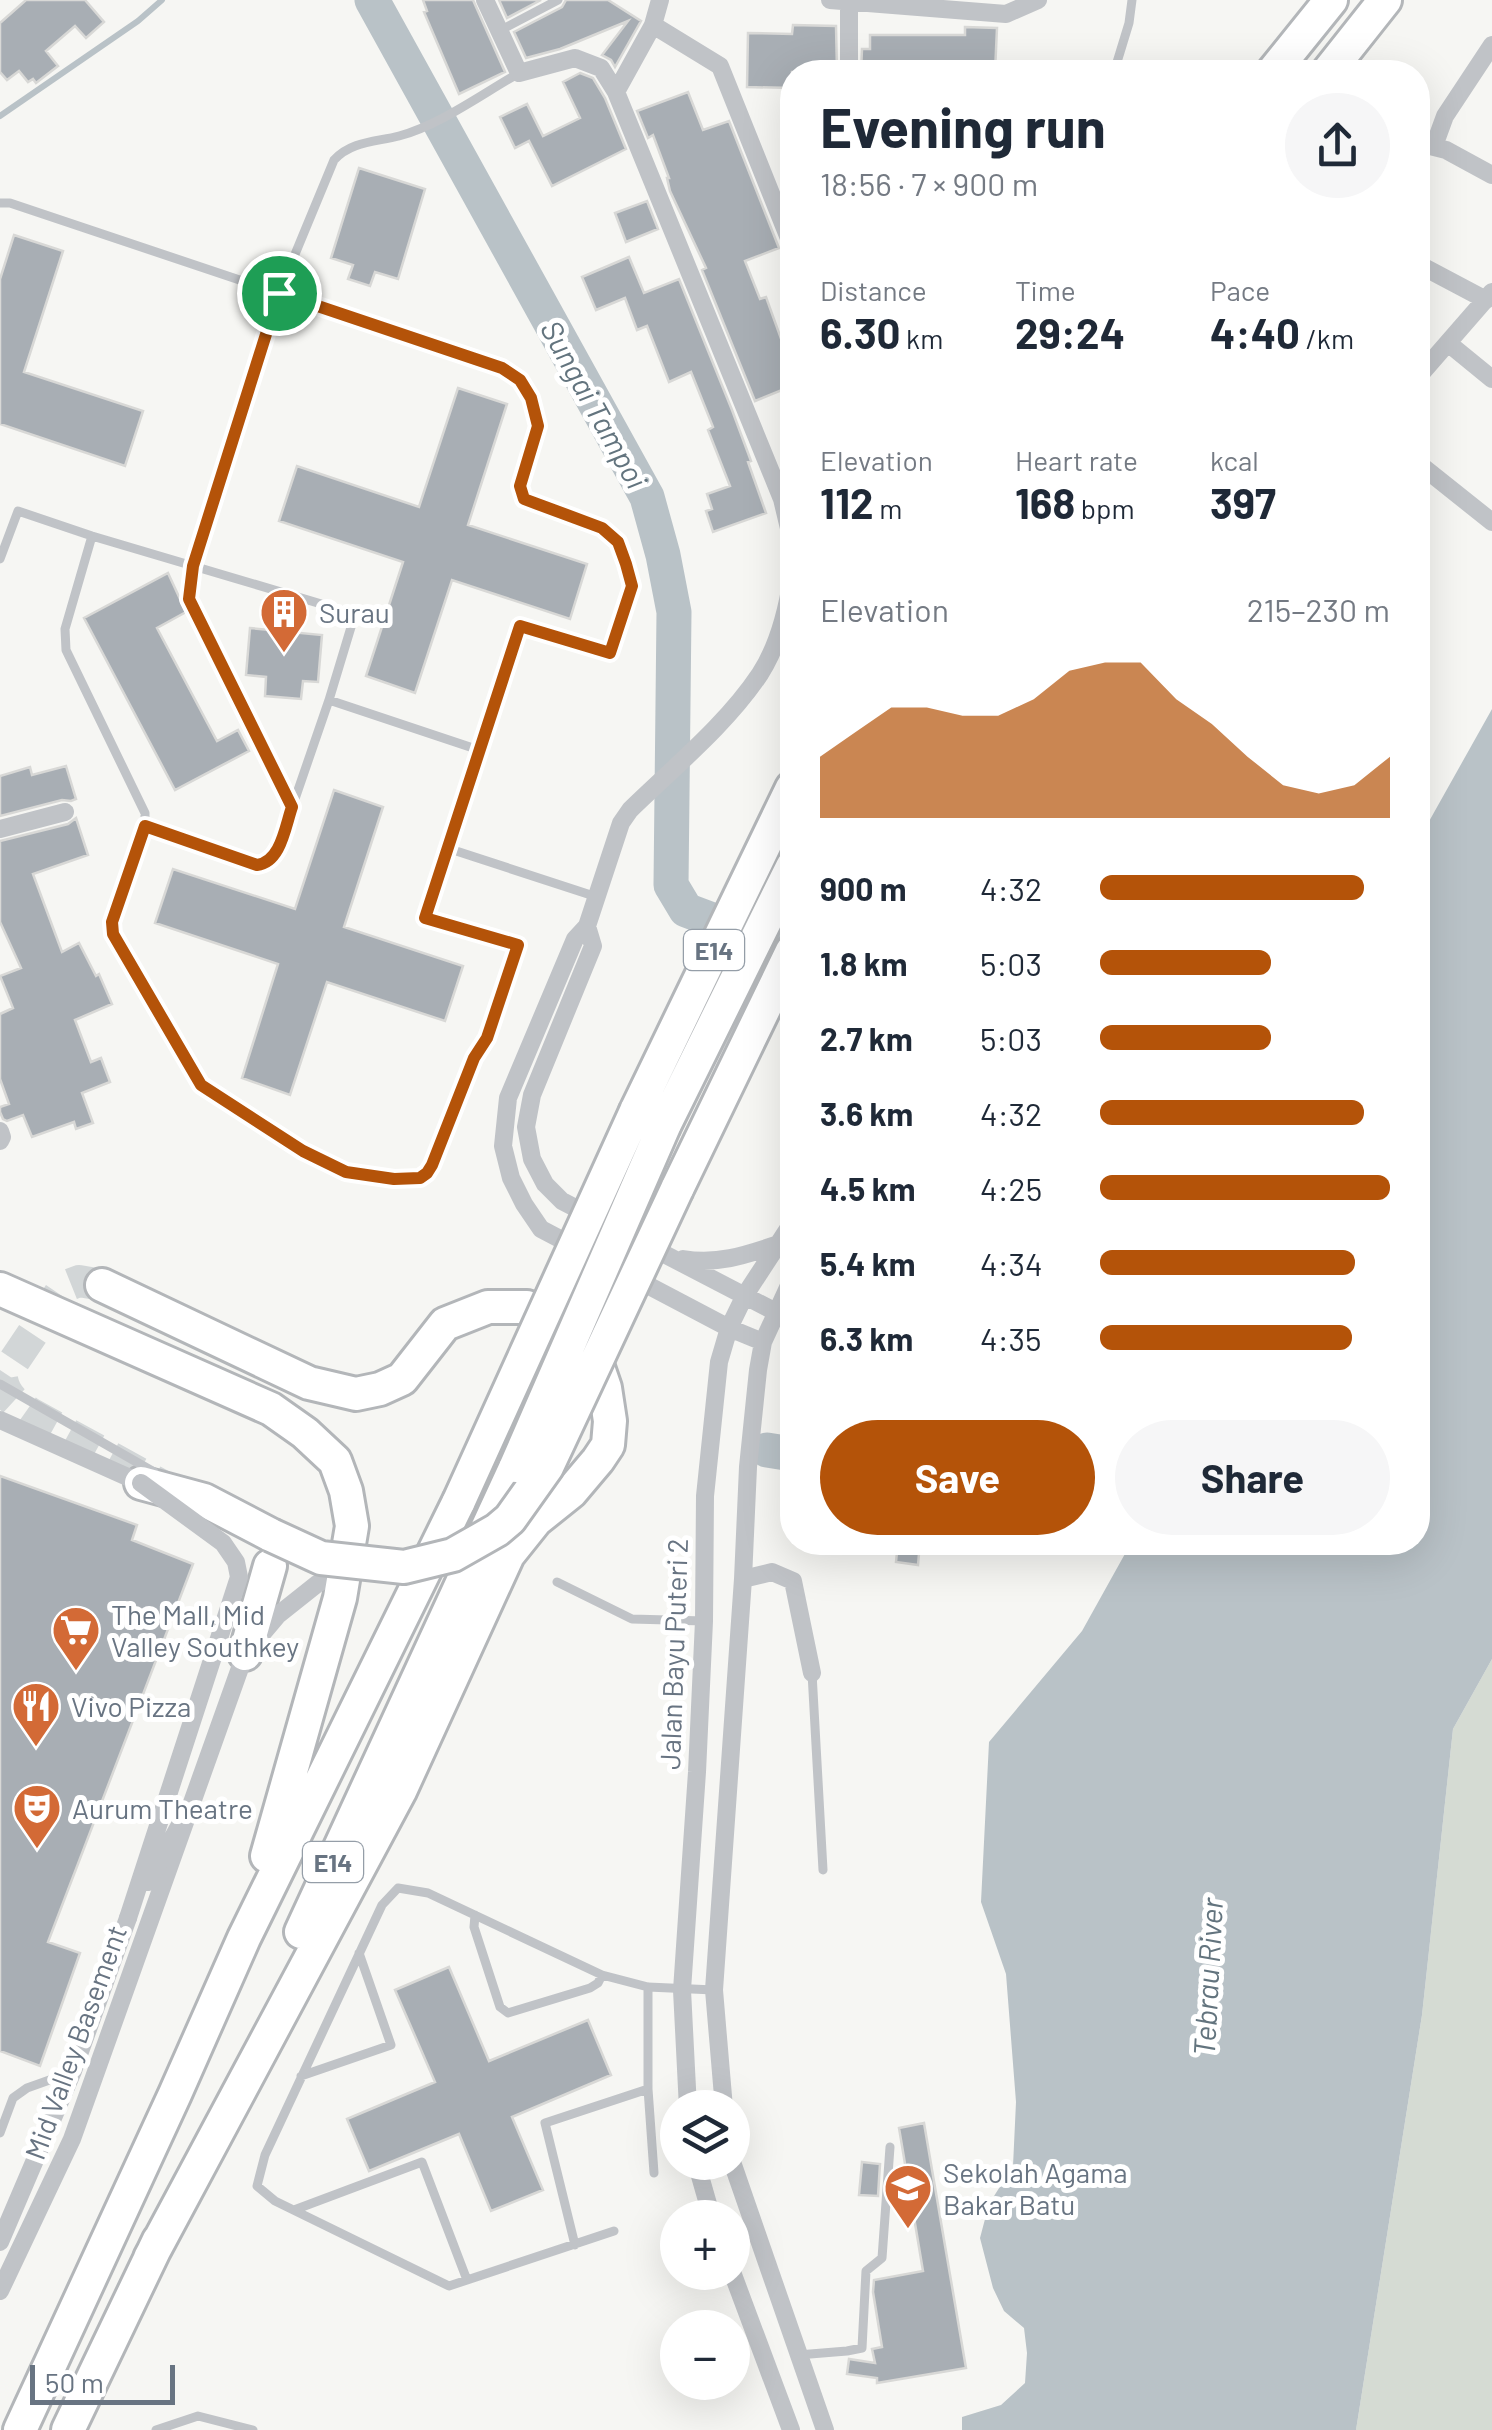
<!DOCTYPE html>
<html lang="en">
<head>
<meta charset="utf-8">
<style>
  body { margin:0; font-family:Barlow,sans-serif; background:#f6f6f7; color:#1f2937; height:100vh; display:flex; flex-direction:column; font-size:38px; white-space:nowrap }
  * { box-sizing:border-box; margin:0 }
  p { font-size:32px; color:#747a83 }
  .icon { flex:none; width:55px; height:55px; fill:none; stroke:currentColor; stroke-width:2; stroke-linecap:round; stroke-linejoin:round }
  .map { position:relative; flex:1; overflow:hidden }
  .drawer { position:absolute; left:780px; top:60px; width:650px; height:1495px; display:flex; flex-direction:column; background:#fff; border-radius:40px; box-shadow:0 10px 40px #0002 }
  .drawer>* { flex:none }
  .buttons { position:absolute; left:660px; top:2090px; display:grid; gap:20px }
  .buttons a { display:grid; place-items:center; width:90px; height:90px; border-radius:50%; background:#fff; box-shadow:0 10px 40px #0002; font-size:50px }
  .scale { position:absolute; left:30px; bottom:25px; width:145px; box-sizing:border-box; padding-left:10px; border:5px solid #687482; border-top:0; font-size:28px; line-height:35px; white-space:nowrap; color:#687482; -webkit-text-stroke:8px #fff; paint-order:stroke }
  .pin { position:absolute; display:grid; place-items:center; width:85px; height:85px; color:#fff; margin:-42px; border:5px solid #fff; border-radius:50%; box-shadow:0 2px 10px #0007 }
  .round { display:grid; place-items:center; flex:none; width:105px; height:105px; border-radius:52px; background:#f6f6f7 }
  .summary { display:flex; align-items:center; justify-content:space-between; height:170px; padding:0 40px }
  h1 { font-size:55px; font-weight:700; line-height:75px }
  .metrics { display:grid; grid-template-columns:repeat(3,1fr); gap:15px; height:170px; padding:10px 40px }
  .metrics div { display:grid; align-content:center }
  .metrics b { font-size:42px; font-weight:700 }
  .metrics small { font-size:28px; font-weight:400 }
  .metrics p { font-size:28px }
  .chart { height:280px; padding:20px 40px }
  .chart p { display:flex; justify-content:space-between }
  .chart svg { width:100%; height:180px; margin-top:10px; fill:#b45309; opacity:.7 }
  .cta { display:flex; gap:20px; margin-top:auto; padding:20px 40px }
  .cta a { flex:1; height:115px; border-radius:60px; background:#b45309; color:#fff; font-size:40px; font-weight:700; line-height:115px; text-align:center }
  .cta a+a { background:#f6f6f7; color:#1f2937 }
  ul { padding:0 40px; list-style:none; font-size:32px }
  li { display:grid; grid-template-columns:160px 120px 1fr; align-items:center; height:75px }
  li i { height:25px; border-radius:12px; background:#b45309 }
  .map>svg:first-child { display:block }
  .green { fill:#d5dbd3 }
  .water { fill:#b9c2c7 }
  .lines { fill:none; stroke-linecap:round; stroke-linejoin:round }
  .stream { stroke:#b9c2c7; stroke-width:6 }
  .river { stroke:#b9c2c7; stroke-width:35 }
  .building { fill:#a8aeb4; stroke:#d8d8d6; stroke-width:2.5 }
  .highway-tunnel { stroke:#d2d6d7; stroke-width:32; stroke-dasharray:32 16; stroke-linecap:butt }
  .highway-casing { stroke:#b3b6b9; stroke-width:38 }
  .lane { stroke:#c0c3c7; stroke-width:9 }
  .street { stroke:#c0c3c7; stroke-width:18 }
  .highway { stroke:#fff; stroke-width:32 }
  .highway-bridge-casing { stroke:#b3b6b9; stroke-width:38; stroke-linecap:butt }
  .street-bridge { stroke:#c0c3c7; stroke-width:18 }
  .highway-bridge { stroke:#fff; stroke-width:32 }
  .route-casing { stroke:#fff; stroke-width:20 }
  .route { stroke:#b45309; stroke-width:12 }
  .labels { text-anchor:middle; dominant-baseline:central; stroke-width:10; stroke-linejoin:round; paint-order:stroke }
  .shield { fill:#fff; stroke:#959ea8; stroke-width:2.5 }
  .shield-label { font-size:25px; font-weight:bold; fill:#687482 }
  .poi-label { font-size:28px; fill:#687482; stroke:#fff; text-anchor:start }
  .street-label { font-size:28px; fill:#687482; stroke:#fff }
  .water-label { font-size:30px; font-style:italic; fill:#63747e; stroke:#fff }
</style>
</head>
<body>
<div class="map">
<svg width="1492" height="2430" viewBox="0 0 1492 2430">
  <rect width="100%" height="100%" fill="#f6f6f3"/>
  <path class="green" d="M1492,1659V2430H1356L1422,2015L1453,1729Z"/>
  <path class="water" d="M1492,709V1659L1453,1729L1422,2015L1356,2430H962V2417L1001,2405L1025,2383L1027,2353L1024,2328L1004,2311L993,2288L980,2238L989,2204L1013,2166L1016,2102L1006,1974L981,1902L989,1742L1082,1631L1131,1543L1418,1542V841Z"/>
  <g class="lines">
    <path class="stream" d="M0,116L138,21L162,0"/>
    <path class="river" d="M372,0L647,497L663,555L674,612L671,885L686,910L792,950
      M767,1450L792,1454"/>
  </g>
  <path class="building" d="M26,0H85L104,22L86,38L75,26L46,51L58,66L36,83L33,79L28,82L19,71L7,80L0,72V23Z
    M423,0H473L505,72L459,94L424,12L427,11Z
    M499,0H541L507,18Z
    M566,0H608L641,21L615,67L611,60L602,55L628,21L560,49L526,58L514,32L562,7Z
    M793,25L836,26L837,72H792V88L747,87L748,33L792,34Z
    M965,27L997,28L995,72H861L862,49H870V35H965Z
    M580,73L593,78L605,98L626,149L552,186L529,141L515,148L500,117L527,104L543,136L580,118L563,82Z
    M688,92L703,130L729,121L779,248L745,261L760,299L766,297L792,369V386L755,401L702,270L706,268L670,191L667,178H669L653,135L648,138L637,111Z
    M359,168L425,189L398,279L375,272L370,286L348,279L353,265L331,258Z
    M647,201L658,229L626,242L615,213Z
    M14,235L63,251L24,372L143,411L125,466L0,424V279Z
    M629,257L644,293L679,279L732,410L751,461L748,462L766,513L713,532L706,511L712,509L707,494L730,486L708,430L713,427L691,372L669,382L647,326L637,330L625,298L596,310L582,277Z
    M458,388L507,404L468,525L587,564L570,619L452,580L415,693L366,676L403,562L279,521L297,466L419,507Z
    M168,573L186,612L157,628L217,741L238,730L249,751L175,790L84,618Z
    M250,628L322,635L318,682L303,681L301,699L265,696L266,677L246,675Z
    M66,766L76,799L71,801L62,800L0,816V776L30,767L32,775Z
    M334,790L383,807L344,927L463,966L445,1021L327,982L290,1095L242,1078L278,964L155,923L173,869L295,909Z
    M76,818L88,855L33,874L62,952L79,943L96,976L99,974L112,1004L75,1020L91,1062L101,1058L110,1082L82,1093L93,1123L76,1129L74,1122L32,1137L23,1115L7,1121L3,1119L0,1112V1107L9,1104L0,1079V1014L13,1008L0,976L21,968L0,922V841L68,824Z
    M0,1476L137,1525L132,1540L193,1564L48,1942L80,1953L40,2066L0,2051Z
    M898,1542H920L918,1565L896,1562Z
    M449,1967L489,2061L588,2020L611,2075L512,2117L543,2190L491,2211L459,2134L369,2171L347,2119L435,2082L395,1990Z
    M924,2123L966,2368L877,2383V2378L847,2374L849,2359L875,2363L872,2349L882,2347L873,2292L874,2280L923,2271L899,2128Z
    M862,2162L880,2164L878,2196L859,2195Z"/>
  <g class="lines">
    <path class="highway-tunnel" d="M102,1285L79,1281L64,1287L2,1379C5,1397 16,1403 30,1413L170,1490"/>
    <g class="highway-casing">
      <path id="highway" d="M1273,72L1331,0
        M1328,72L1385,0
        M636,1111L792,788
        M664,1126L792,867
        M677,1189L792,951
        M102,1285L309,1383L356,1394L380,1389L402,1379L445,1324L488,1307H527L565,1321L592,1350L605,1388L610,1421L608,1445L598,1460L571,1492L536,1520L508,1555L400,1791L150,2258
        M0,1289L271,1409L305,1433L335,1461L346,1491L352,1526L340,1598L267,1856
        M141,1483L204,1500L271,1535
        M245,1654L270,1566
        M301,1932L516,1466
        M20,2430L175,2094L244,1938L459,1501
        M68,2430L159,2240"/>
    </g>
    <path class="lane" d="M499,31L558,0
      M1114,72L1129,23L1132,0
      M0,203H10L502,368L520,380L531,399L539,426L520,486L524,499L602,528L618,542L626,563L632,586L610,653L520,625L479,750L329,700
      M92,536L65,629L66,650L145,813V826L111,922L113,935L201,1085L303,1151L346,1172L393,1179H420L427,1173L475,1059L487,1038L518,945L425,918L479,750
      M0,559L18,511L92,536L355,614L329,700L275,857L265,865H257L145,826
      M292,807L189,599L193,565L279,293L334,160C351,141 376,142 399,136C440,125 482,94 519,73
      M447,848L597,897
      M0,1384L154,1472
      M557,1582L632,1619L704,1621
      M812,1673L823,1870
      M475,1915L474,1927L500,2007L508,2013L590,1988L598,1983L602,1975
      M648,1987V2089L654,2173
      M301,2076L391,2045L359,1953
      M0,2133L13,2098L27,2088L72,2072
      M294,2210L422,2162L467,2280
      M614,2231L449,2286L275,2201L257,2186L265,2155L382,1905L398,1888L428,1893L602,1975L648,1987L714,1990
      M575,2245L545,2123L648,2089
      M798,2355L847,2351L862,2348L866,2271L882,2258L890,2147
      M156,2430L198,2416L253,2430"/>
    <path class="street" d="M485,0L519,73L575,58L601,68L616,92L782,499L792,541
      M660,0L653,25L720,66L792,246
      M830,0L1006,14L1038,0
      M849,72V0
      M616,92L653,25
      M1418,143L1446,150L1492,175
      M1434,146L1445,116L1492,45
      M1418,264L1486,300
      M1448,343L1492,379
      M1418,377L1492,292
      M1418,463L1492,522
      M0,829L65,812
      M587,926L593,946L532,1095L526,1127L532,1159L545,1184L562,1201L776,1312
      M0,1131L2,1137L0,1141
      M683,1259C718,1265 746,1255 779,1244
      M763,1342L729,1328L541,1229L524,1204L511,1178L503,1146L508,1098L575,939L587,926L621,823L630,810C674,767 726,725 760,674C778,646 787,611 792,578
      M0,1420L141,1483
      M743,1579L772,1572L793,1581L812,1673
      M688,2108L682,1990L697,1772L704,1621L705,1496L719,1362L729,1328L745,1295L792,1223
      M724,2108L714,1990L743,1579L748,1467L758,1370L763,1342L792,1279
      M696,2162L712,2218
      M732,2162L825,2430
      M0,2242L73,2071L128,1918
      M732,2272L791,2430
      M0,2291L72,2139L245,1654L278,1615L317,1584L345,1568"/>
    <use href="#highway" class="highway"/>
    <g class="highway-bridge-casing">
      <path id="highway-bridge" d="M516,1466L664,1126
        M459,1501L636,1111
        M271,1535L321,1558L404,1567L453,1555L497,1530L510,1519L547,1467L677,1189"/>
    </g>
    <path class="street-bridge" d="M148,1882L190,1807
      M128,1918L239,1577L236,1562L223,1543L141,1483"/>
    <use href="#highway-bridge" class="highway-bridge"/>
  </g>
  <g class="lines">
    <g class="route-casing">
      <path id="route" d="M279,293L502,368L520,380L531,398L538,426L520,486L524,499L602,528L618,542L626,564L632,586L610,653L520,626L425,918L518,945L487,1038L474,1058L432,1165L427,1173L420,1178L394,1179L346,1172L303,1151L201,1085L113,934L112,922L145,826L257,865C281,862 285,827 292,807L189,599L193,566Z"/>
    </g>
    <use href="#route" class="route"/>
  </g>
  <defs>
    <g id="building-pin" transform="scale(2.5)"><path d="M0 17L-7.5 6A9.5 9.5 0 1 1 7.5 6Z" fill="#d36a36" stroke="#fff"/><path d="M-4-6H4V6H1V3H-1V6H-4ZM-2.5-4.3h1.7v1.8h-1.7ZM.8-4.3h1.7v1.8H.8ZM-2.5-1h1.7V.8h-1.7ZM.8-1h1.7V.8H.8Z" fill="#fff"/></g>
    <g id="supermarket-pin" transform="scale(2.5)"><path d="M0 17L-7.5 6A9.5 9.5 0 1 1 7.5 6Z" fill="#d36a36" stroke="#fff"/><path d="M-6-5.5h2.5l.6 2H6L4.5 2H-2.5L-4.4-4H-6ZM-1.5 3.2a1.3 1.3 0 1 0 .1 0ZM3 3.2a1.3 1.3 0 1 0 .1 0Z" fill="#fff"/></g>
    <g id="restaurant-pin" transform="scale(2.5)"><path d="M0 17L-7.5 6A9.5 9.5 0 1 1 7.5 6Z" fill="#d36a36" stroke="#fff"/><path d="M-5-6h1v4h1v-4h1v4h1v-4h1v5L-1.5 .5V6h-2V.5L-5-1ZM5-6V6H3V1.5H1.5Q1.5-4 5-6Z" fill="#fff"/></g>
    <g id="theatre-pin" transform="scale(2.5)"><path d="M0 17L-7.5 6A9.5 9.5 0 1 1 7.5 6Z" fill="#d36a36" stroke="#fff"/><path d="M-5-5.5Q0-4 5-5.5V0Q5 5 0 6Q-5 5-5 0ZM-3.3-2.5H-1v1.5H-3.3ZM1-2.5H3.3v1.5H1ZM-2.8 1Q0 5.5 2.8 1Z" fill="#fff"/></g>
    <g id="school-pin" transform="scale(2.5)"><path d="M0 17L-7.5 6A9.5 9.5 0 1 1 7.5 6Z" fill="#d36a36" stroke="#fff"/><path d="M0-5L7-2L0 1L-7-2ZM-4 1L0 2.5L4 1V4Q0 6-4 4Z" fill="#fff"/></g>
  </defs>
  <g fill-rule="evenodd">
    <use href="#building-pin" x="284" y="612"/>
    <use href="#supermarket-pin" x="76" y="1630"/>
    <use href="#restaurant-pin" x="36" y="1706"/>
    <use href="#theatre-pin" x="37" y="1808"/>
    <use href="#school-pin" x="908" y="2188"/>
  </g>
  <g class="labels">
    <g class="shield">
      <rect x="684" y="930" width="60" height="40" rx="8"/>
      <rect x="303" y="1842" width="60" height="40" rx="8"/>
    </g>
    <g class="shield-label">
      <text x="714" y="950">E14</text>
      <text x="333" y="1862">E14</text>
    </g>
    <g class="poi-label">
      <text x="319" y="612">Surau</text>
      <text x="111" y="1614">The Mall, Mid<tspan x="111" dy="32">Valley Southkey</tspan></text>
      <text x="71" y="1706">Vivo Pizza</text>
      <text x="72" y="1808">Aurum Theatre</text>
      <text x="943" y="2172">Sekolah Agama<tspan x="943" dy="32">Bakar Batu</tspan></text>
    </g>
    <g class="street-label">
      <text transform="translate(673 1654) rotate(-88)">Jalan Bayu Puteri 2</text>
      <text transform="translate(75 2042) rotate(-70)">Mid Valley Basement</text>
    </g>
    <g class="water-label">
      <text transform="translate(595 404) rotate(61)">Sungai Tampoi</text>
      <text transform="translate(1207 1977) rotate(-87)">Tebrau River</text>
    </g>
  </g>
</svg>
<div class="buttons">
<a><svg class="icon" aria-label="layers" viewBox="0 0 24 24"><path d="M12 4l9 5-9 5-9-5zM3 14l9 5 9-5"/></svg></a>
<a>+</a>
<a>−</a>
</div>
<div class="scale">50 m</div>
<div class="pin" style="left:279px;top:293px;background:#1e9e55"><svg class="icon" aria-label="arrive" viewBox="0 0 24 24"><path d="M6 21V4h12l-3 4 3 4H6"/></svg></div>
<section class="drawer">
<div class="summary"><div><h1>Evening run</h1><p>18:56 · 7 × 900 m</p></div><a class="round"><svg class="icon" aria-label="share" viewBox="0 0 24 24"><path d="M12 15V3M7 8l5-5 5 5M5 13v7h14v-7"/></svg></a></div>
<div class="metrics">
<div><p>Distance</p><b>6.30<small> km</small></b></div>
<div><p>Time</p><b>29:24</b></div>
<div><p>Pace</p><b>4:40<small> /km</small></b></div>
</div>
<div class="metrics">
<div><p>Elevation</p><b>112<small> m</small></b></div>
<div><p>Heart rate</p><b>168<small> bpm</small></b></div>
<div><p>kcal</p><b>397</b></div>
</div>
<div class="chart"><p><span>Elevation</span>215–230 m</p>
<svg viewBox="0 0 160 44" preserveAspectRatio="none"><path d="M0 44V29L10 23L20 17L30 17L40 19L50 19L60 15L70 8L80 6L90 6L100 15L110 21L120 29L130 36L140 38L150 36L160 29V44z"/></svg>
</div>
<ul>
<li><b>900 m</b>4:32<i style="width:91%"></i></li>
<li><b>1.8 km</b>5:03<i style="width:59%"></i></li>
<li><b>2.7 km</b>5:03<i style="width:59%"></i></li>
<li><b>3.6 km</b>4:32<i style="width:91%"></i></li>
<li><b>4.5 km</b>4:25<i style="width:100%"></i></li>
<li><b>5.4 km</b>4:34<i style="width:88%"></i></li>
<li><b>6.3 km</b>4:35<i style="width:87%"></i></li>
</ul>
<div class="cta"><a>Save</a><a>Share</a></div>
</section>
</div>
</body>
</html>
